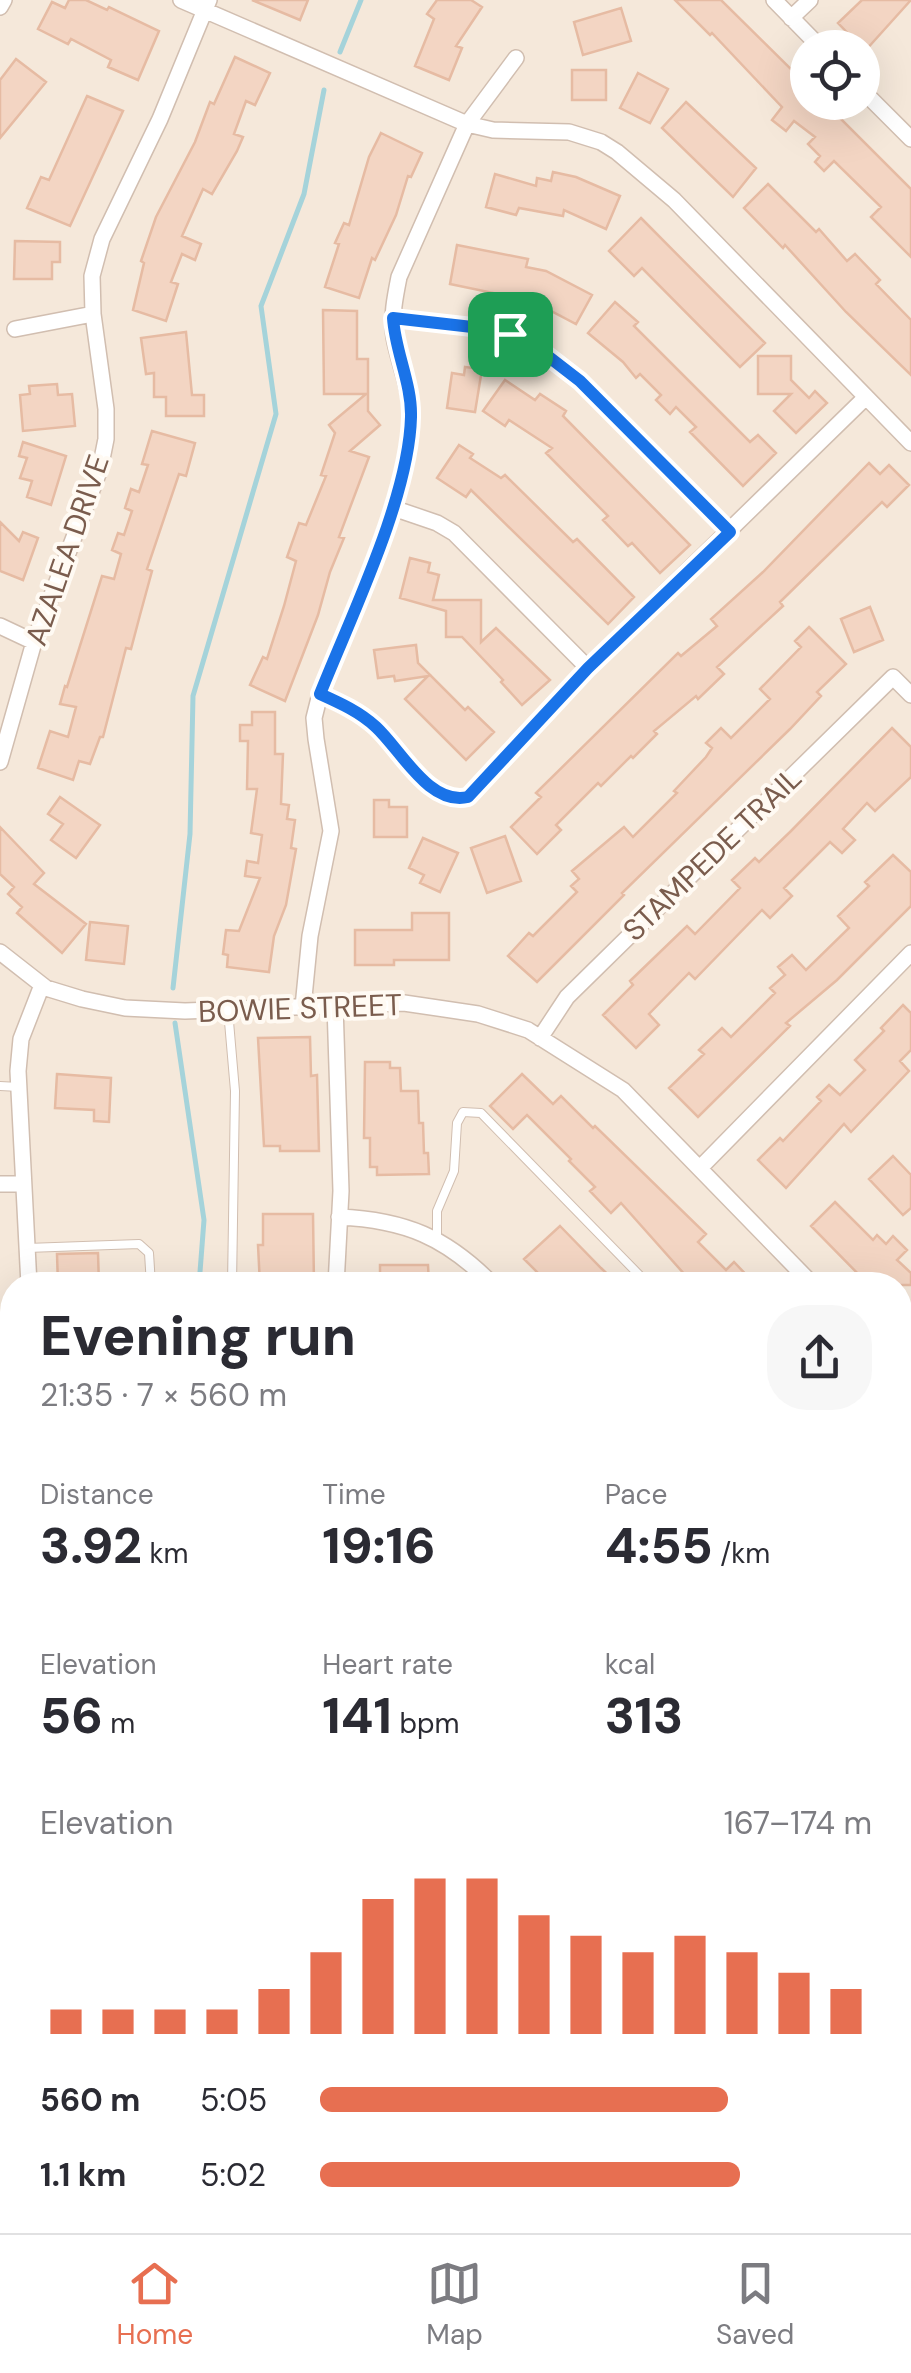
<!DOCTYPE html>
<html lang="en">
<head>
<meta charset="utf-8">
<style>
  body { margin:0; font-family:"DM Sans",sans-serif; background:#f7f7f7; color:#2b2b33; height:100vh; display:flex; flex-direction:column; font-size:38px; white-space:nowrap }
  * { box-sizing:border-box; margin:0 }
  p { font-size:32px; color:#7c7c81 }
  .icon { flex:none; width:55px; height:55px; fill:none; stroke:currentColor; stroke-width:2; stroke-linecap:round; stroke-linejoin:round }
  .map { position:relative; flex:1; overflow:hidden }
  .side { position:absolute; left:0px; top:1272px; width:912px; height:962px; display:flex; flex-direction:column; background:#fff; border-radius:40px 40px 0 0; box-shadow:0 10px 40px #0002 }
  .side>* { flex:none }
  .tools { position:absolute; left:790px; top:30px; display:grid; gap:20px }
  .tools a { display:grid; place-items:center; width:90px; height:90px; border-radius:50%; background:#fff; box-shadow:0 10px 40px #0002; font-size:50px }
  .pin { position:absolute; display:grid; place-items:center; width:85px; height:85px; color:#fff; margin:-42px; border-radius:20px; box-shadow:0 5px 15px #0006 }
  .round { display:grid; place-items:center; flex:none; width:105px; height:105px; border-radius:40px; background:#f7f7f7 }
  .headline { display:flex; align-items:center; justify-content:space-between; height:170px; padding:0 40px }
  h1 { font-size:55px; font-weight:800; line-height:75px }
  .metrics { display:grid; grid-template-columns:repeat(3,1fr); gap:15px; height:170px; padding:10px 40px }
  .metrics div { display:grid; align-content:center }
  .metrics b { font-size:50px; font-weight:800 }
  .metrics small { font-size:28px; font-weight:400 }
  .metrics p { font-size:28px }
  .chart { height:280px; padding:20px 40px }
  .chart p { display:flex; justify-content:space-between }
  .chart svg { width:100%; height:180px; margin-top:10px; stroke:#e76f51; stroke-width:6 }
  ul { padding:0 40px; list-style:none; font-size:32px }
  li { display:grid; grid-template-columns:160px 120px 1fr; align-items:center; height:75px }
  li i { height:25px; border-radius:12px; background:#e76f51 }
  .tab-bar { display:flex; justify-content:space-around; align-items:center; height:140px; border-top:2px solid #e1e1e2; background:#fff; font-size:28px; color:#7c7c81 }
  .tab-bar a { display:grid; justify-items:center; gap:5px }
  .tab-bar .on { color:#e76f51 }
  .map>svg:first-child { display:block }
  .residential { fill:#f5e8da; fill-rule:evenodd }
  .industrial { fill:#efe9e4 }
  .green { fill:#d8ecc9 }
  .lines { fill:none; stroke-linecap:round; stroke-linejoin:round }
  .stream { stroke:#a5d3da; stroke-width:5 }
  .building { fill:#f3d5c3; stroke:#e6bba3; stroke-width:2.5 }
  .service-casing { stroke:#d1beb0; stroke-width:10 }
  .minor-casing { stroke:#d1beb0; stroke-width:18 }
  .path { stroke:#d9b8a5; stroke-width:2.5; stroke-dasharray:2.5 8; stroke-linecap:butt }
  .service { stroke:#fff; stroke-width:8 }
  .minor { stroke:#fff; stroke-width:15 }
  .route-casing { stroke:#fff; stroke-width:20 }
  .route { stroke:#1a73e8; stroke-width:12 }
  .labels { text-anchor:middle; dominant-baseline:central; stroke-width:8; stroke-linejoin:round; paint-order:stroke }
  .street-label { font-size:30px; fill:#7a5c4d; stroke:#fffaf3 }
</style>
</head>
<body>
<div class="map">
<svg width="911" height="2233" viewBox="0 0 911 2233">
  <rect width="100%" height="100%" fill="#fdf6ec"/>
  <path class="residential" d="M0,0H911V1340L900,1351V1285H12V1870L0,1858ZM808,48H862V102H808Z"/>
  <path class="industrial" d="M911,1712V2233H711L714,2223L900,2222V1725Z"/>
  <path class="green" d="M911,1399V1712L900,1725V1409Z
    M614,2223V2222L714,2223L711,2233H612Z"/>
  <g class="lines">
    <path class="stream" d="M340,52L361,0
      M173,988L190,834L193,696L276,414L261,306L304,194L324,90
      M175,1023L204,1220L199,1285
      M900,1639L911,1637
      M248,2222L252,2233
      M658,2233L662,2222"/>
  </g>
  <path class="building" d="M69,0H86L107,10L109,7L159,31L138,80L108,67L111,60L71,39L68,44L38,29L52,2L65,8Z
    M252,0H308L300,20Z
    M437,0H471L482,7L456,46L462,48L449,80L415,66L434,19L427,14Z
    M675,0H721L797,75L794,77L808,88V102H824L911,189V257L871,217L881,207L834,161L824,171L815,162L820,156L808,144L815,137L794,121L786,131L772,120L782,107L712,33L710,35Z
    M862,0H911L865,51L838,23Z
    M621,8L631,41L583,55L574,22Z
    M235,57L270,73L255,105L246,101L234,134L243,137L237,151L212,194L203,189L182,236L201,244L195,260L182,254L171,282L178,284L166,321L133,310L144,263L141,261L156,217L195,142L210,102L214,104Z
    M16,59L46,82L0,138V80Z
    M572,70H606V100H572Z
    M638,73L668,89L650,123L620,108Z
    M87,96L123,111L70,226L27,208L41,177L49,180Z
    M686,102L756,168L733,197L662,128Z
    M381,133L422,153L411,177L408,176L396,215L375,260L372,258L359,298L325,287L339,244L335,243L344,223L349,225L369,157Z
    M553,172L576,177L620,196L606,229L564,210L563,216L519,208L516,215L486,207L495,174L536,186L537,178L551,181Z
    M768,184L816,232L819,229L847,261L855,254L880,280L876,284L911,320V375L846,312L785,245L783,248L744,208Z
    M641,218L765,343L740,367L642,268L634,276L609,251Z
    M15,241L60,242V262H52V279H14Z
    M457,245L528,259L526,267L546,271L592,295L576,324L532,301L450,284Z
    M615,302L638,322L634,326L750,442L758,435L776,453L743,486L690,432L696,427L676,407L670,414L656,400L661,395L640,374L636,378L623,362L588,333Z
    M323,310L357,311V359H368V411L380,425L350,451L369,457L339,537L344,538L330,572L318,615L285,701L250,685L263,657L267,659L284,606L296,561L287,557L299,523L306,525L326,476L321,475L335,433L329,425L366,394H324Z
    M186,332L192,395H204V416H166V397H154V373L146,374L141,338Z
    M758,356H791V380L809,398L815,391L827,403L796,433L774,411L791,394H758Z
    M465,367L482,369L475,412L447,408L452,373L464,375Z
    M505,380L535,400L540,394L566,411L563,416L690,545L660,573L632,543L628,546L603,520L608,516L546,453L552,448L509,420L505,426L483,411Z
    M57,384L58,395L72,394L75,426L23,431L20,395L30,394L29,386Z
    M152,431L195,443L186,476L179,474L147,569L152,571L140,615L131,649L126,648L103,737H100L90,764L79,761L73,780L38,768L50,731L68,737L76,707L60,704L65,686L67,687L102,576L114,579L121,554L112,550L118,533L124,535L132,511L125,508L131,489L139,492L148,465L142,464Z
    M23,442L66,456L51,505L27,497L32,481L20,478L27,458L19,456Z
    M459,445L473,454L470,458L501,478L505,475L573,542L577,539L634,597L608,624L471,490L466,497L437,478Z
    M869,463L880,474L889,465L909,485L887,507L882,502L780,602L783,606L717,667L724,674L698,699L696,696L654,731L657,734L633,758L631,756L601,786L598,783L556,825L561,830L537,854L511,827L541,797L536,793L678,653L681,656L717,626L711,619L763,572Z
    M0,522L19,541L23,532L38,538L23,580L0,571Z
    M410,558L430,563L428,572L439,575L433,600H481V642L496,628L550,680L522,705L501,682L503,680L462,637H446V611L400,598Z
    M870,607L883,640L854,652L841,619Z
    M809,627L846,664L817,692L821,696L790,729L622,893L624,895L537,982L508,956L529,933L533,936L577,892L571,886L579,879L572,871L624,827L633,837L677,793L674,791L706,757L712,748L706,743L721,728L731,738L770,699L760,689L801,647L795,641Z
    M416,645L418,663L465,710L468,707L494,732L466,760L405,699L428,676L395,681L394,676L378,678L374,650Z
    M252,712H275V754H283L281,804L289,805L287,819L295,820L291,848L296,849L286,905L274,936L269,972L227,967L228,955L223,954L226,930L239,931L260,878L245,876L247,861L258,863L262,835L251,833L257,789H247L248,741H240V725H252Z
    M892,728L911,747V777L875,811L867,803L843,829L855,840L842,853L830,842L784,888L792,896L770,918L762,910L695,979L689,973L649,1014L659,1025L636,1048L603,1015L633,985L630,981L687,926L695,934L740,888L732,880L755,858L759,862L791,831Z
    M60,797L100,825L76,858L51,840L63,824L48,814Z
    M374,800H389V807H407V837H374Z
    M0,827L44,873L34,884L86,924L62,953L17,913L22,907L8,894L14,887L0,874Z
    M505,836L521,881L487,893L471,848Z
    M423,838L458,853L440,892L420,883L424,875L409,868Z
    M893,855L911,872V906L837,980L786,1023L790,1026L698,1117L669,1088L704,1054L699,1050L722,1028L731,1037L775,993L770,988L785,975L778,967L792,955L806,970L849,928L838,916L869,886L865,882Z
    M412,913H449V960H394V965H355V930H412Z
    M90,922L128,926L124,964L86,960Z
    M903,1005L911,1013V1050L900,1061L909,1071L851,1132L844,1124L786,1188L758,1160L780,1138L783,1141L821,1101L817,1097L829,1085L840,1095L865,1070L855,1060L884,1031L881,1028Z
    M310,1037L311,1076L317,1075L319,1151H280V1146H264L258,1038Z
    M365,1062H390V1068H400L401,1091H418L419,1123H423L424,1153H428L429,1174L377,1175V1167H370V1138H364Z
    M57,1074L111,1078L109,1122L94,1121V1110L55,1108Z
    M522,1074L553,1104L561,1096L593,1128L595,1126L706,1234L698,1242L726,1270L734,1262L756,1285H694L621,1203L611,1213L590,1191L595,1187L569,1161L571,1159L527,1115L513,1129L490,1106Z
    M893,1156L911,1175V1208L903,1215L869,1179Z
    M835,1202L873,1240L877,1235L886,1244L893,1236L907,1250L897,1260L911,1273V1285H869L811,1226Z
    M263,1214H313L314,1285H260L258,1245H263Z
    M560,1226L601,1268L619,1285H549L538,1273L524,1259Z
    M98,1253L99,1285H58L57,1254Z
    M380,1265H428L429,1284H380Z
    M10,1465H12V1643L0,1673V1495Z
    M12,1768V1838L6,1845L0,1838V1780Z"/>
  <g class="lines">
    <g class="service-casing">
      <path id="service" d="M228,1010L235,1091L232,1285
        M0,1086L19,1087
        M437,1239V1211L454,1171L457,1123L463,1112L481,1113L649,1285
        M27,1248L139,1244L149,1253L151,1285
        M0,1704L12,1691
        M0,1884L12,1896
        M0,2156L12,2165
        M87,2222L93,2233"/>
    </g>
    <g class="minor-casing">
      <path id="minor" d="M181,0L467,124L493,130L569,132L601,142L617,152L674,200L911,443
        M774,0L821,48
        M0,7L4,0
        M791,18L810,0
        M862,90L911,139
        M393,318L481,328L510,334L536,347L580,381L730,532
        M15,329L93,314
        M393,508L437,523L454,533L588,668
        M0,626L34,642
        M320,694C340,704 360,712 376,727C401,750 429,806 468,797L588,668L866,397
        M0,762L34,642L100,469L106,439V409L93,314L92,276L102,239L160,119L209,0
        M0,952L46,988L82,999L125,1008L185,1011L404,1003L478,1014L528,1030L623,1090L813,1285
        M335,1005L341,1191L336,1285
        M303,1007L310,936L331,831L316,739L314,718L320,694C351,614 406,504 411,419C412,392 399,365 394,337C391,317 395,297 399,277L467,124L516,58
        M540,1038L567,997L893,677L911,695
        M700,1168L911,953
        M0,1184H23
        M339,1217C405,1220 446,1237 493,1285
        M29,1285L18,1071L21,1039L42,985
        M900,1377L911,1366
        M0,1418L12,1385
        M0,1745L12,1757"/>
    </g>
    <path class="path" d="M900,1418L911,1407"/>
    <use href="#service" class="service"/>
    <use href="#minor" class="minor"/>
  </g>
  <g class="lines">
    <g class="route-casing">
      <path id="route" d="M393,318L481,328L510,334L536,347L580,381L730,532L588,668L468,797C429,806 401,750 376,727C360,712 340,703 320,694C351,616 409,498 411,417C412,384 395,351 393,318Z"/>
    </g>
    <use href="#route" class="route"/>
  </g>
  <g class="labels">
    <g class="street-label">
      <text transform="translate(67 550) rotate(-71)">AZALEA DRIVE</text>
      <text transform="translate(712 854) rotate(-44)">STAMPEDE TRAIL</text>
      <text transform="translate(300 1008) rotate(-2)">BOWIE STREET</text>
    </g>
  </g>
</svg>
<div class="tools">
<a><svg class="icon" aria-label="locate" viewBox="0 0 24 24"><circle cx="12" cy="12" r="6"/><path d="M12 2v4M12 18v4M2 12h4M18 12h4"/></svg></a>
</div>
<div class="pin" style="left:510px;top:334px;background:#1e9e55"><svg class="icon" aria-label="arrive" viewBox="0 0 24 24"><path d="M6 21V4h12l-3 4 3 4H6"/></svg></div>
<section class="side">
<div class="headline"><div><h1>Evening run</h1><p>21:35 · 7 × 560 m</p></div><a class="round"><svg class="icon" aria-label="share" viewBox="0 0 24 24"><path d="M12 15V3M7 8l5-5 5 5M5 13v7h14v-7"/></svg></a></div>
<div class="metrics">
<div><p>Distance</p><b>3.92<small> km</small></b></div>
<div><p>Time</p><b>19:16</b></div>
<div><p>Pace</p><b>4:55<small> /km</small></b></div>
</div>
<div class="metrics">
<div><p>Elevation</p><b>56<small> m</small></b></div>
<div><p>Heart rate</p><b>141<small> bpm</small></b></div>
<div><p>kcal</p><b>313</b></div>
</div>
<div class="chart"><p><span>Elevation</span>167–174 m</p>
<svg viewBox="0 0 160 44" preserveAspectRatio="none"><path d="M5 44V38M15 44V38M25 44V38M35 44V38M45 44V33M55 44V24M65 44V11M75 44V6M85 44V6M95 44V15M105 44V20M115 44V24M125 44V20M135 44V24M145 44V29M155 44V33"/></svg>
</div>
<ul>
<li><b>560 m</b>5:05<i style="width:74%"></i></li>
<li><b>1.1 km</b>5:02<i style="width:76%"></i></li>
</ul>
</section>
</div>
<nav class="tab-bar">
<a class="on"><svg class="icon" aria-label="home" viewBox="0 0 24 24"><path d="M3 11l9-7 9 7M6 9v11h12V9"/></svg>Home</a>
<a><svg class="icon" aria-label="map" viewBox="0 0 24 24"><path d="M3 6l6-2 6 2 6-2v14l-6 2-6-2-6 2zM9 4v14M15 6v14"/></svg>Map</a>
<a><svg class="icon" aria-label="saved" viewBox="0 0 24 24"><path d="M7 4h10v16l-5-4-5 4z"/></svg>Saved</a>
</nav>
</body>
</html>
